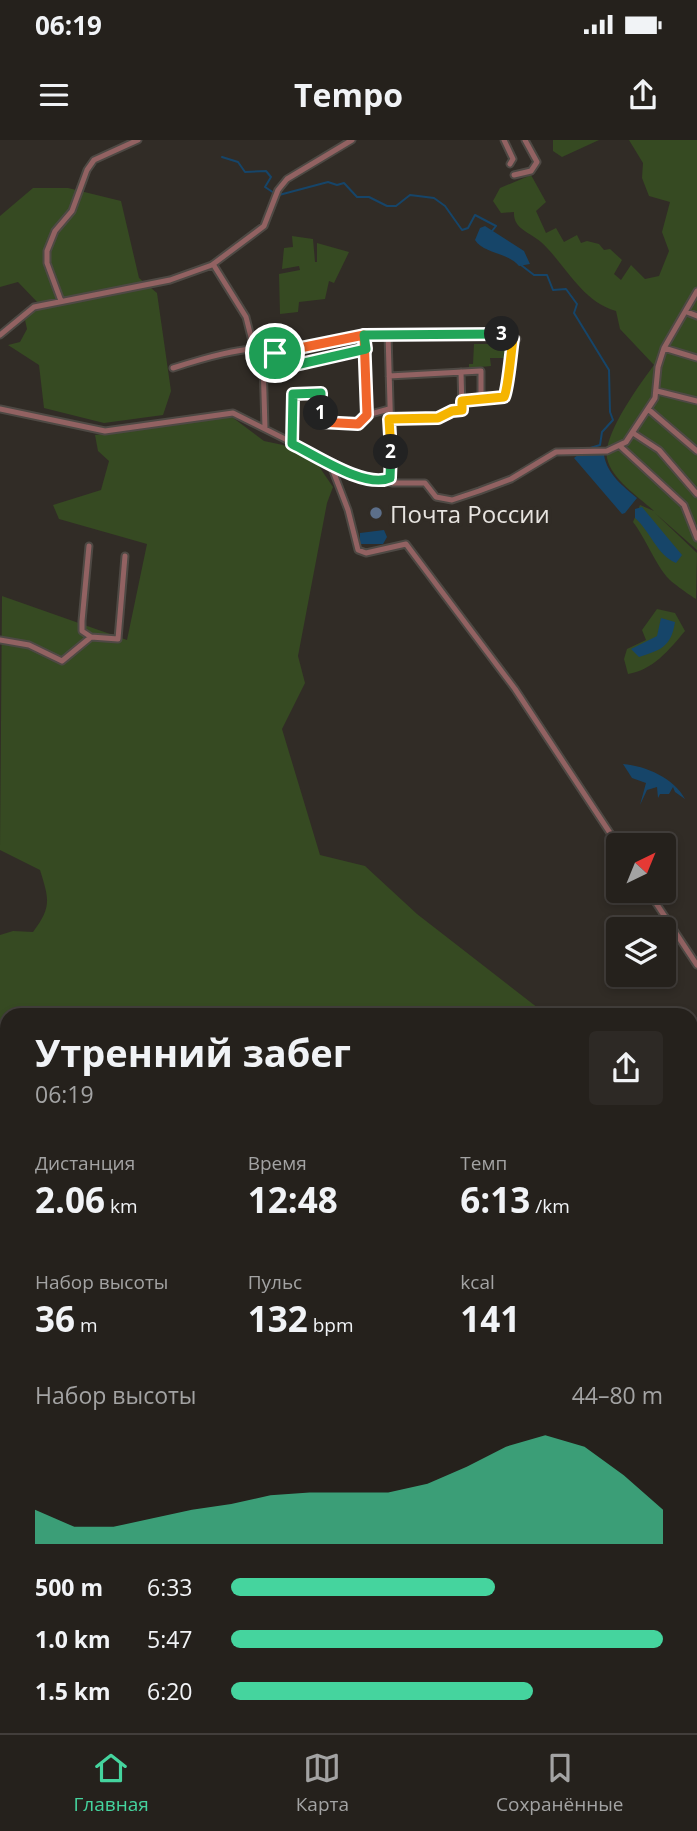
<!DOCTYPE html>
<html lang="ru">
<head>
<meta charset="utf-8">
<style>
  body { margin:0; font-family:"Open Sans",sans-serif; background:#2d2925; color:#f1f3f6; height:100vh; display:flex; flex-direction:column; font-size:26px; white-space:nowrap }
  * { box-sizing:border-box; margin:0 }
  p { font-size:23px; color:#a3a3a3 }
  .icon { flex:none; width:38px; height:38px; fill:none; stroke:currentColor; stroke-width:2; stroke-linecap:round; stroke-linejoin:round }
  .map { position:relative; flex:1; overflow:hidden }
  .sheet { position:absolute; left:0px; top:868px; width:698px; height:726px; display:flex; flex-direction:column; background:#25211c; border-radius:21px 21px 0 0; box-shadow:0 4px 10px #0003,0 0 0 2px #423e3b }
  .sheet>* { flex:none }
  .needle { width:46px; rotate:43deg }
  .buttons { position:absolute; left:606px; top:693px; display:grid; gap:14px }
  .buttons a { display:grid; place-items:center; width:70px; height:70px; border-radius:7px; background:#25211c; box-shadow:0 4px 10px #0003,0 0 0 2px #423e3b; font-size:35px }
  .pin { position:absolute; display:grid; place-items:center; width:60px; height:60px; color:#fff; margin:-30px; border:4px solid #fff; border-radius:50%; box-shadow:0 2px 7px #0007 }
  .km { position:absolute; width:35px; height:35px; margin:-18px; border-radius:50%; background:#222; color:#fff; font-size:19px; line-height:35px; text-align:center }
  .round { display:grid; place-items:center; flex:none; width:74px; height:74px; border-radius:7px; background:#2d2925 }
  .headline { display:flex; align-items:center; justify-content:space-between; height:119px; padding:0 35px }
  h1 { font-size:38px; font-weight:700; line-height:52px }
  .metrics { display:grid; grid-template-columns:repeat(3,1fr); gap:10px; height:119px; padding:7px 35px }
  .metrics div { display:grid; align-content:center }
  .metrics b { font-size:35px; font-weight:700 }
  .metrics small { font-size:19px; font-weight:400 }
  .metrics p { font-size:19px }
  .chart { height:196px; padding:14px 35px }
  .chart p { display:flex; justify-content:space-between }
  .chart svg { width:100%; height:126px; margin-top:7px; fill:#45d49e; opacity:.7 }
  ul { padding:0 35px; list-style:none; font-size:23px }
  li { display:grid; grid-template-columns:112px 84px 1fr; align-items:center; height:52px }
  li i { height:18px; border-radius:9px; background:#45d49e }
  .status { display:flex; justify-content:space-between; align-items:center; height:49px; padding:0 35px; background:#25211c; direction:ltr }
  .status svg { height:19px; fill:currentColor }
  header { display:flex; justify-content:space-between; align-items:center; height:91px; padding:0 35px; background:#25211c; font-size:32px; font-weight:700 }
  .tabs { display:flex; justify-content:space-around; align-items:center; height:98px; border-top:2px solid #423e3b; background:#25211c; font-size:19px; color:#a3a3a3 }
  .tabs a { display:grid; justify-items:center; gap:4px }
  .tabs .current { color:#45d49e }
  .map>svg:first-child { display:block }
  .green { fill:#364a22 }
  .water { fill:#164569 }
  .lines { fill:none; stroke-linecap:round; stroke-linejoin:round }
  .stream { stroke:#164569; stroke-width:2 }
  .canal { stroke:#164569; stroke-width:3.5 }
  .minor-casing { stroke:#4e4944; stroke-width:9 }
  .major-casing { stroke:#4e4944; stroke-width:10 }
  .minor { stroke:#926262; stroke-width:5 }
  .major { stroke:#f79596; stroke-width:7 }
  .split-1-casing { stroke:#fff; stroke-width:14 }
  .split-2-casing { stroke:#fff; stroke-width:14 }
  .split-3-casing { stroke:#fff; stroke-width:14 }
  .split-4-casing { stroke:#fff; stroke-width:14 }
  .split-1 { stroke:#f0652b; stroke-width:9 }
  .split-2 { stroke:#22a559; stroke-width:9 }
  .split-3 { stroke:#f5b400; stroke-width:9 }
  .split-4 { stroke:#22a559; stroke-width:9 }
  .service-dot { fill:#5c6f8a; stroke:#312c26; stroke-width:2.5 }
  .labels { text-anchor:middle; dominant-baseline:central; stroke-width:7; stroke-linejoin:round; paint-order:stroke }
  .poi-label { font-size:24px; fill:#e7e4e0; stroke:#312c26; text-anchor:start }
</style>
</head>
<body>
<div class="status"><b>06:19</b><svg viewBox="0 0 49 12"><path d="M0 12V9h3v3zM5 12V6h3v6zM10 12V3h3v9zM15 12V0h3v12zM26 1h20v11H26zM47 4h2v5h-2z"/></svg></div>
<header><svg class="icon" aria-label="menu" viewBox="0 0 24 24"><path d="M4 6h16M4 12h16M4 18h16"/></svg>Tempo<svg class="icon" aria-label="share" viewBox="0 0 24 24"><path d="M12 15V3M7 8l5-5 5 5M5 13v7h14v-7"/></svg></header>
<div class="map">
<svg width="697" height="1593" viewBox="0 0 697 1593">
  <rect width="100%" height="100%" fill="#312c26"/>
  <path class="green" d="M553,0H599L562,17L553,11Z
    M629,0H697V410L655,373L697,413L696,459C691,456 671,442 669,439C656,426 645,397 633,382L640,365L654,371C639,357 611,339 607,318C603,294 640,244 654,225L620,189L616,171C581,161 566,125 541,102C530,92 513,89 514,72L501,73L493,61L500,48L531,35L546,62L536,71L546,93L556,88L564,102L577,95L581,103L587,101L599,104L604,110L610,109L622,120L614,134L621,140L631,125L645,139L659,136L669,111L662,92L670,62L649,56L642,38L643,23Z
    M33,48H68L121,61L139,138L157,153L171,251L163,275L104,283L44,268L39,225L8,205L20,202L27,189L25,180L40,165L18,142L0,147V76Z
    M292,96L313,99L315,122H317V103L349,112L334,143L329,141L325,159L299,162L298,172L280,174L279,134L300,130L299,126L282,129L284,108L293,107Z
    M500,195L509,199L506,218H490L491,226L469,228V224H473L474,204H500Z
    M232,277L264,301L283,305L318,325L333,347L327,363L298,516L305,543L282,589L320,715L365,726L417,774L547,875H7V941L0,936V795L13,791L33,792C52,767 49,759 40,730L0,710L2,456L127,500L147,404L59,379L53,365L101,350L109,321L98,311L95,295Z
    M657,469L675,473L685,491C669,510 653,530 628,534L624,519L627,509L646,500L642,490Z
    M7,942V1280L0,1278V950Z
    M691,1032L697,1038V1110L691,1112Z
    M697,1556V1593H598L618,1587H691V1557Z
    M309,1587H471L467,1593H309Z"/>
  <path class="water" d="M485,86L524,111L530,124L519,126C508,112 484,114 475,100L480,88Z
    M579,314L604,315C607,334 623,346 637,358L625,373L622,374L574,318Z
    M642,367L682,415L676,423C657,415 650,391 635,378V369Z
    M384,390L387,397L383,404H360V393Z
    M661,478L675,482C671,507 661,510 639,517L631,509L657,496Z
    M623,624C646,626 674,638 685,659L675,652L673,647L669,654H660L658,658L657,647L647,650L640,665L646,643L632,638Z"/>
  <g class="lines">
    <path class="stream" d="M222,17L238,22L245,32L266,31L271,37L265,47L274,53
      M279,55L328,42L337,45L344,43L357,57H369L387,66H396L410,55L434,58L445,66L462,90L468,88L475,75L496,86L492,91
      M521,125L534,135H547L553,150L566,149L577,164L574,173L609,230L610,272L613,280L602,292L600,305L587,309
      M0,937L2,940
      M691,1524L697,1522"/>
    <path class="canal" d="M691,1550L697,1548"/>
    <g class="minor-casing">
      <path id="minor" d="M504,0L513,19L510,24
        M514,35L531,31L537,22L525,0
        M213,124L246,177L254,209
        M61,161L47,123V111L55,91L72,71L87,30L94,20L138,0
        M687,172L697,176
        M0,195L34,167L170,140L212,125L264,86L278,50L287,39L352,0
        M364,196L367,275
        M664,208L697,218
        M275,213L278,229L366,209
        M263,221L265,288
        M173,228C204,218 241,207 274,208L275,213L360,196L394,193L494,192L517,199
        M389,236L481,231V259
        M657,251L697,261
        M462,261L504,257C508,250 511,211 513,199
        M0,269L105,291L233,273L357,335L393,343H425L436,357L452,360L479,351L511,339L556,312L607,311L626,302L655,258L658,227L664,208L697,151
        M648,269L697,311
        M389,279L438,278L451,271L462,270L461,232
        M633,293L659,310L697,354
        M292,304L293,254L321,253L320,282L358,283L367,275L389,269
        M620,306L684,365L697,398
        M330,323L348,370L358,410L366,413L406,404L515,549L618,705
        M384,340L392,333L388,194
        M89,406L82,481V491L91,497L118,499L125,416
        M0,500L29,505L62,521L91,497
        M648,751L697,825
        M691,1165L697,1159
        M691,1198L697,1204
        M691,1257L697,1262
        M691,1288L697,1282
        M691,1452L697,1486
        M212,1587L222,1593"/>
    </g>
    <g class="major-casing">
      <path id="major" d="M691,1342L697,1341
        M191,1593L194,1587"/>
    </g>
    <use href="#minor" class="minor"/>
    <use href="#major" class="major"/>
  </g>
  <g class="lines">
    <g class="split-1-casing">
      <path id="split-1" d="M275,213L364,195L367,275L358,284L320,282L321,273"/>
    </g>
    <g class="split-2-casing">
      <path id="split-2" d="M321,273V253L293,254L292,304C315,315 365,349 390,338L391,312"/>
    </g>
    <g class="split-3-casing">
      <path id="split-3" d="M391,312L389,279L438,278L452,271L462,270V261L504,257C508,250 511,212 513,199L502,194"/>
    </g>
    <g class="split-4-casing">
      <path id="split-4" d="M275,213L278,229L366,209L364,195L502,194"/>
    </g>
    <use href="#split-1" class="split-1"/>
    <use href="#split-2" class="split-2"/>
    <use href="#split-3" class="split-3"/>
    <use href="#split-4" class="split-4"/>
  </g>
  <circle class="service-dot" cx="376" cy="373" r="7"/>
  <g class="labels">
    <g class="poi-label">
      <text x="390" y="373">Почта России</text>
    </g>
  </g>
</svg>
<div class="buttons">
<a><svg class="needle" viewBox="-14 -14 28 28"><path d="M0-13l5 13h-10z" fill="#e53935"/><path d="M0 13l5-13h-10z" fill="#a3a3a3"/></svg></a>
<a><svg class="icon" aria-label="layers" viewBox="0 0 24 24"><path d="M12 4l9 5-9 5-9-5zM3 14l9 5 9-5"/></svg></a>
</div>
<div class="pin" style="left:275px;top:213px;background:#1e9e55"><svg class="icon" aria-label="arrive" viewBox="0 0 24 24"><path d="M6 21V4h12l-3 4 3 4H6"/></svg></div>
<b class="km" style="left:321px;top:273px">1</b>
<b class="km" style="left:391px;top:312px">2</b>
<b class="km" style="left:502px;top:194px">3</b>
<section class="sheet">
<div class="headline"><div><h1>Утренний забег</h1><p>06:19</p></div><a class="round"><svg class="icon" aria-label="share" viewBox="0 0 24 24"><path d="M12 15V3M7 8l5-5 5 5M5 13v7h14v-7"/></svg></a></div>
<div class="metrics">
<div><p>Дистанция</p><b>2.06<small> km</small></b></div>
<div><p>Время</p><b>12:48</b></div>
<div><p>Темп</p><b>6:13<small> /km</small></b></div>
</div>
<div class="metrics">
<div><p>Набор высоты</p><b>36<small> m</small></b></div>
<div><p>Пульс</p><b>132<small> bpm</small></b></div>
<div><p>kcal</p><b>141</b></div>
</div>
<div class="chart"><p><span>Набор высоты</span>44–80 m</p>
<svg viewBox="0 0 160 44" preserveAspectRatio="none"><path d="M0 44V32L10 38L20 38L30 35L40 32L50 30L60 27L70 26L80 26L90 26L100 23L110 17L120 10L130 6L140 10L150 20L160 32V44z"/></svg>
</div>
<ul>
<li><b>500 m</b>6:33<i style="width:61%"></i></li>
<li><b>1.0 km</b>5:47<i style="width:100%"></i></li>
<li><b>1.5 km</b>6:20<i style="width:70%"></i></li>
</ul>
</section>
</div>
<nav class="tabs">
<a class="current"><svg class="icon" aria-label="home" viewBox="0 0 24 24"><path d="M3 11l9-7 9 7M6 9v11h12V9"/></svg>Главная</a>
<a><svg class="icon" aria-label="map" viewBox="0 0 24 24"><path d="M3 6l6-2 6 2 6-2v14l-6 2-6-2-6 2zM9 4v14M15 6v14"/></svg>Карта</a>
<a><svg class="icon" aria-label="saved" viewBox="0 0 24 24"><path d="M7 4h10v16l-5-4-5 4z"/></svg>Сохранённые</a>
</nav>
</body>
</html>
